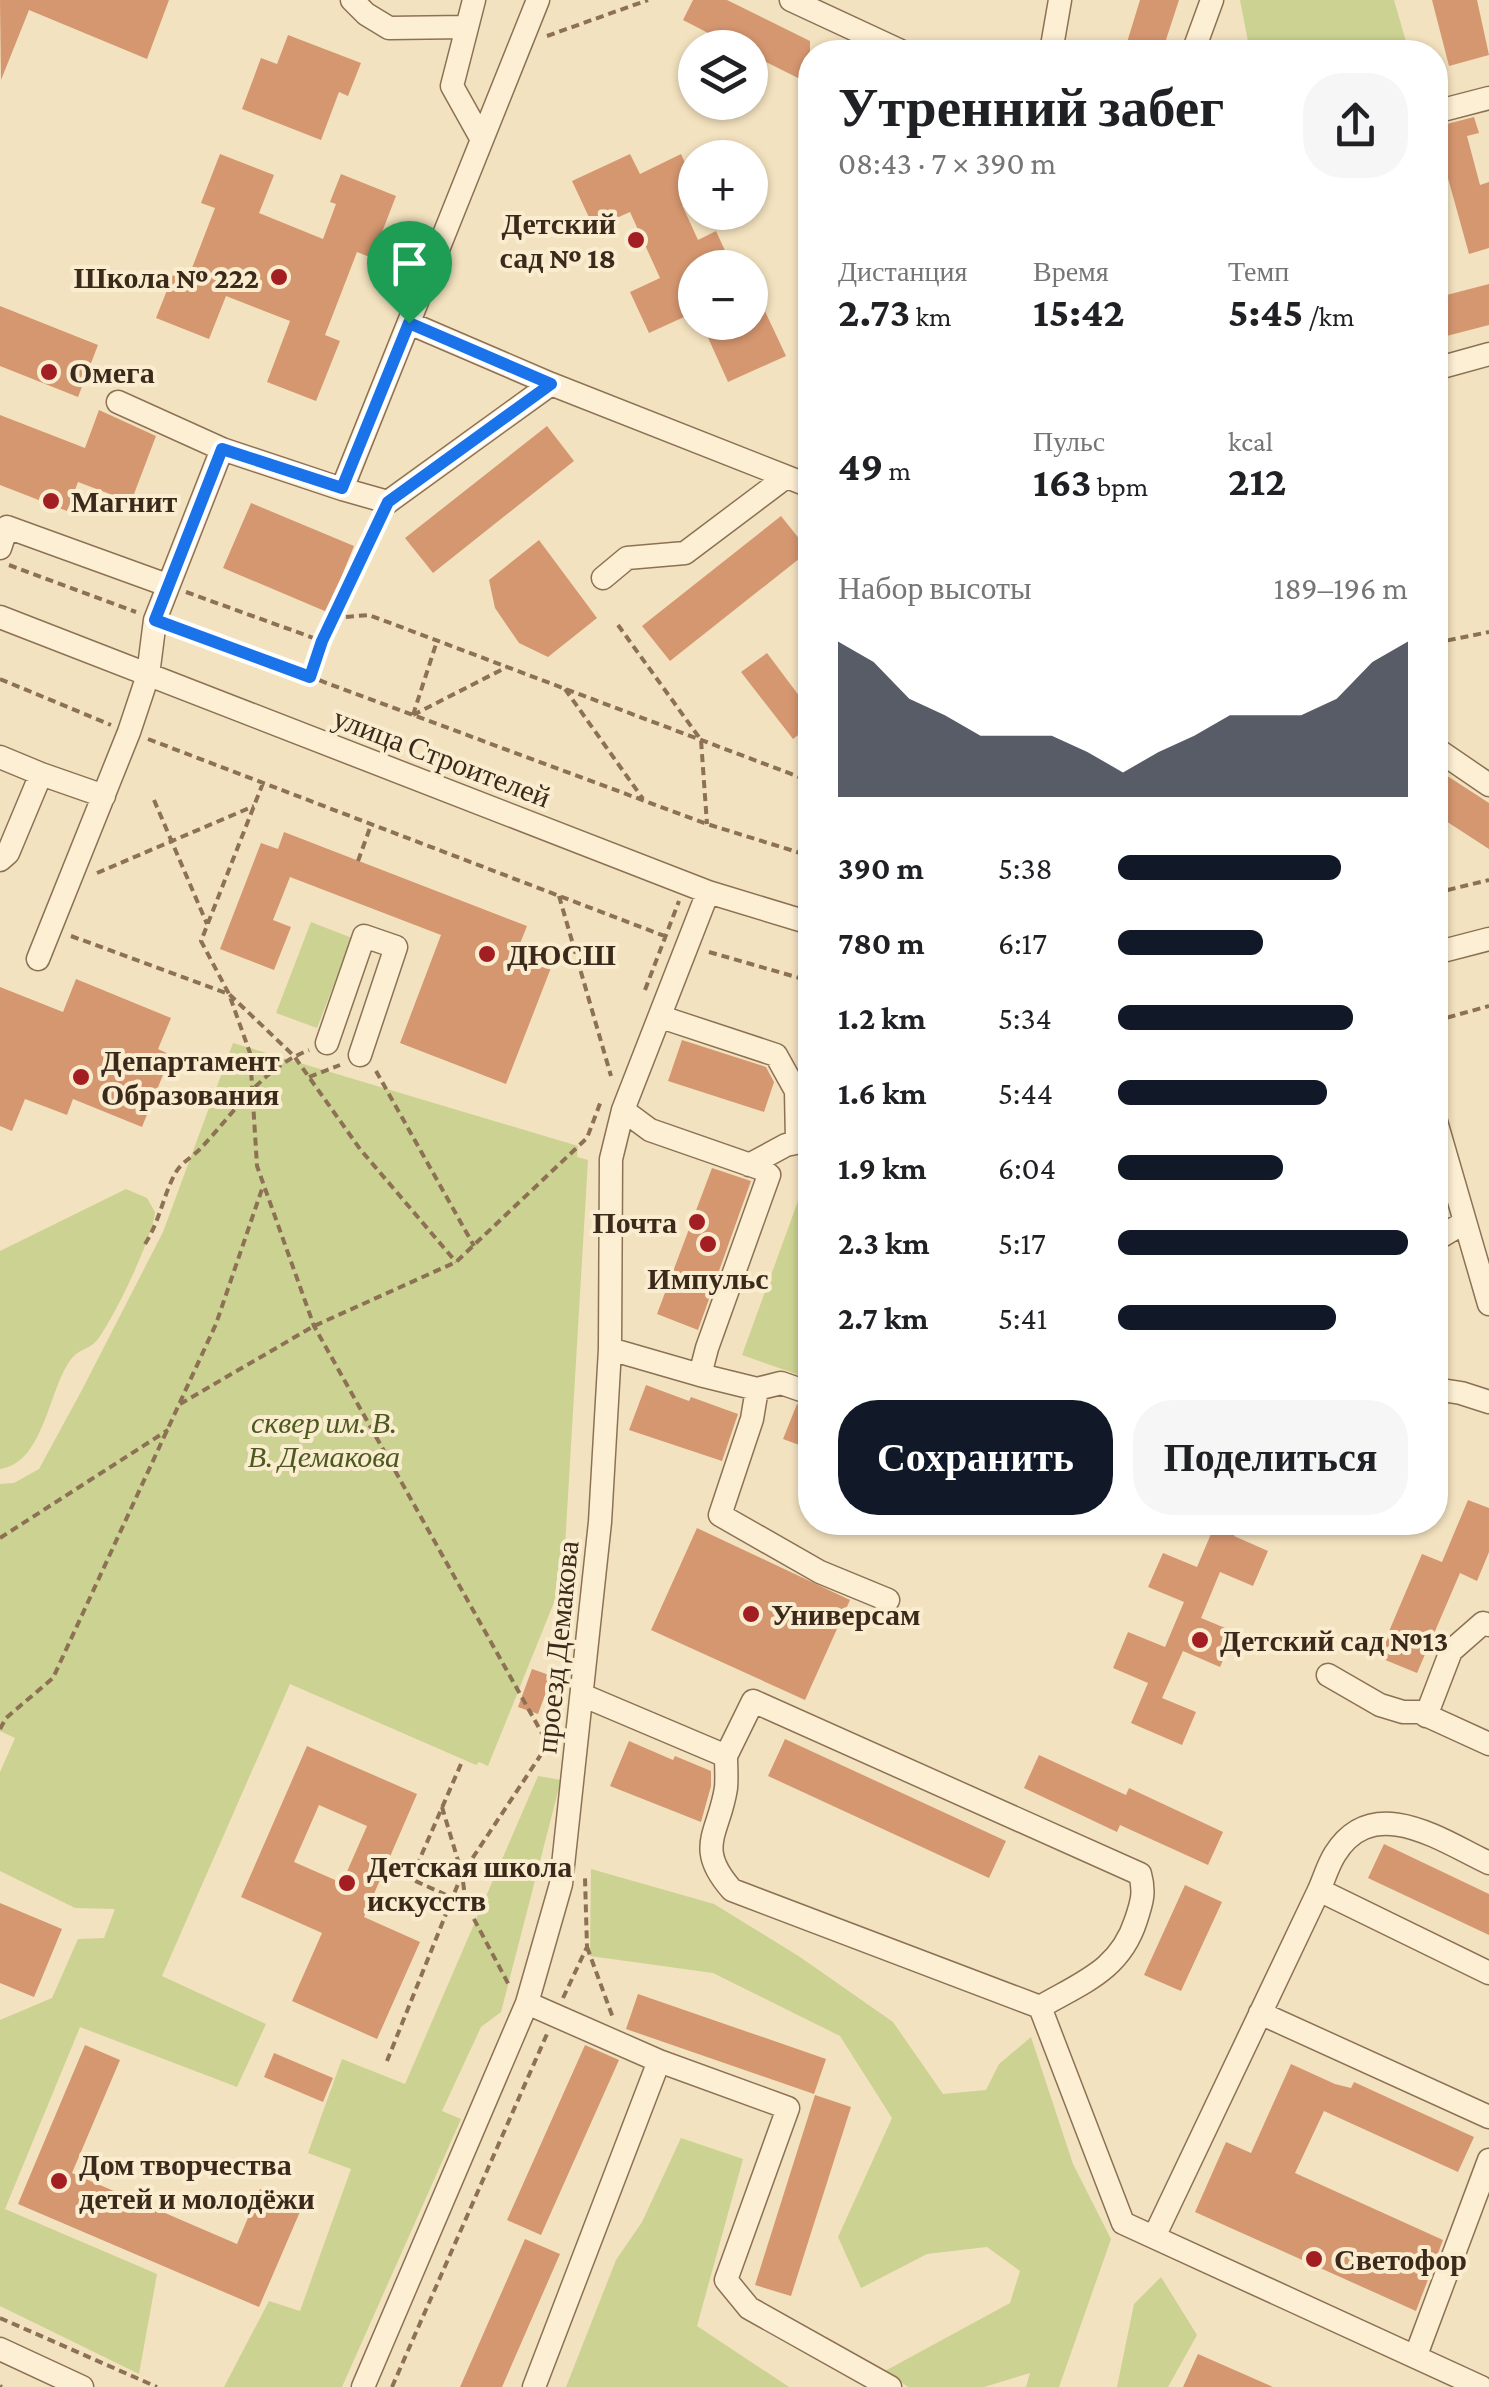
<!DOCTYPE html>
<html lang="ru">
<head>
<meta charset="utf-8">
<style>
  body { margin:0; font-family:"Crimson Pro",serif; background:#f6f6f6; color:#202124; height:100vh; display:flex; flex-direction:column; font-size:38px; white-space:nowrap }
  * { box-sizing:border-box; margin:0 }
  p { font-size:32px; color:#757577 }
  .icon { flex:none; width:55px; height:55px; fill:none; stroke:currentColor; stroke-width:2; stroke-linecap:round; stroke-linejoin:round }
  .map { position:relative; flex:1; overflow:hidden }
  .drawer { position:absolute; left:798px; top:40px; width:650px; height:1495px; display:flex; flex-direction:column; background:#fff; border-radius:40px; box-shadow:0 2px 8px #0004 }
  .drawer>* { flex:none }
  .buttons { position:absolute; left:678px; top:30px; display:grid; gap:20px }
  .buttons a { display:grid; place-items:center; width:90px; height:90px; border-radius:50%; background:#fff; box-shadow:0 2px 8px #0004; font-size:50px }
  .pin { position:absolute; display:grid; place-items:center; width:85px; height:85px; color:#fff; margin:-102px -42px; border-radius:50% 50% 50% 0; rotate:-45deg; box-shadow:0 0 10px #0007 }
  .pin .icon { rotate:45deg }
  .round { display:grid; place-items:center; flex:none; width:105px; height:105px; border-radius:40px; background:#f6f6f6 }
  .overview { display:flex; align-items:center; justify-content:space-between; height:170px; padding:0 40px }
  h1 { font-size:55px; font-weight:700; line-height:75px }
  .stats { display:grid; grid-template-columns:repeat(3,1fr); gap:15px; height:170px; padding:10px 40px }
  .stats div { display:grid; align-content:center }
  .stats b { font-size:42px; font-weight:700 }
  .stats small { font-size:28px; font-weight:400 }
  .stats p { font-size:28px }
  .chart { height:280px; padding:20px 40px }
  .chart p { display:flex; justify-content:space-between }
  .chart svg { width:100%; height:180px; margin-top:10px; fill:#111827; opacity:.7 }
  .primary-button { display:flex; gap:20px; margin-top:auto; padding:20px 40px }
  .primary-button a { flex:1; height:115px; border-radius:40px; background:#111827; color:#fff; font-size:40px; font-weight:700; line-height:115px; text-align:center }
  .primary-button a+a { background:#f6f6f6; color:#202124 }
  ul { padding:0 40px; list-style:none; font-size:32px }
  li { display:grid; grid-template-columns:160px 120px 1fr; align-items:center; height:75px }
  li i { height:25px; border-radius:12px; background:#111827 }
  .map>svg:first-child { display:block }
  .green { fill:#ccd291 }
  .building { fill:#d59770; fill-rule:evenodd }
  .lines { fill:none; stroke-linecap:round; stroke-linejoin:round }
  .minor-casing { stroke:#8d7155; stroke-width:25 }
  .path { stroke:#8d7155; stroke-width:4; stroke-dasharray:8 5; stroke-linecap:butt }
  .minor { stroke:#fcefd3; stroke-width:22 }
  .route-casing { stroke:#fff; stroke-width:20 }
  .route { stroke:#1a73e8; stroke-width:12 }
  .poi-dot { fill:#a31e23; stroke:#f9eccf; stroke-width:4 }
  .labels { text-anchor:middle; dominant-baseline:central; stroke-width:8; stroke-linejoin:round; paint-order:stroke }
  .poi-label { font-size:30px; font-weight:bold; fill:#3b2a1b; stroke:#f9eccf; text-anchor:start }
  .street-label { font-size:30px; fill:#3b2a1b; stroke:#f9eccf }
  .park-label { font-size:30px; font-style:italic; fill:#4d5a1f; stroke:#f9eccf }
</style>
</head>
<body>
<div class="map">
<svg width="1489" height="2387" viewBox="0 0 1489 2387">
  <rect width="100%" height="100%" fill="#f3e2bf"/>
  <path class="green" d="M1240,0H1394L1409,52H1250Z
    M311,922L352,938L317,1028L276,1013Z
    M233,1043L578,1146L577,1157L588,1160L563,1580L488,1766L479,1762L476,1765L290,1684L162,1976L266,2024L237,2087L80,2027L5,2209L157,2274L139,2374L0,2306V2020L52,1998L78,1939L104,1938L115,1909L75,1908L0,1871V1772L15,1738L0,1731V1484L14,1483L39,1469L83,1388L163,1232Z
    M810,1168V1379L742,1355Z
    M126,1189L147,1198L155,1212C153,1237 114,1318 98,1339C92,1348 80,1349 73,1357C49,1383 46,1463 0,1469V1251Z
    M538,1776L561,1780L501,2012L481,2027L442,2111L461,2119L342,2387H224L269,2301L300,2311L351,2169L308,2153L342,2059L405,2084Z
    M591,1869L714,1904L800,1957L893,2022L943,2094L986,2090L999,2064L1031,2037L1073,2164L1111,2239L1059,2387H1026L1030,2373L984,2387H908L885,2371L1010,2303L1020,2271L987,2247L927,2254L861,2288L838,2237L892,2118L840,2036L713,1973L590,1956Z
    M681,2138L743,2159L697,2326L789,2387H566L616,2260L642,2222Z
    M1161,2277L1197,2335L1168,2387H1117L1134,2304Z"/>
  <path class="building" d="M0,0H169L147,59L29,10L1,80Z
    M693,0H727L810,41V84L750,54V48H737L683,20Z
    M1140,0H1179L1162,52H1124Z
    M1432,0H1477L1489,55L1449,66Z
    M288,35L361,63L348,96L339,92L321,140L242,109L261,58L277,64Z
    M1474,117L1479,133L1467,136L1480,185L1489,182V248L1469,254L1446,171L1435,174V127Z
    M220,154L274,175L259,213L323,239L336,204L330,202L341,174L396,196L372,258L357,252L325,335L340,341L316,401L267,382L290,321L226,296L209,339L156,318L173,275L187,281L215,208L201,203Z
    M630,154L640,174L681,154L695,185V199L682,205L698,240L716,231L733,268H695V312L649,333L630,292L660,278L630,212L594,228L572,181Z
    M1489,284V325L1435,339V298Z
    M0,306L98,345L78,397L0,366Z
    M763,307L786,356L728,382L701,322H750V313Z
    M99,410L156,436L131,502L78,482L67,511L0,485V415L85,448Z
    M547,426L574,461L433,573L405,538Z
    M251,503L354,546L327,612L223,568Z
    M781,516L809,551L670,661L642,626Z
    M539,540L597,618L548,657L519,643L495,608L489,580Z
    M767,653L803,701L810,696V726L793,739L741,672Z
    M1435,768L1489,803V849L1435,814Z
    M284,832L527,926L519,946L554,960L506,1084L400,1043L441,935L290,877L273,920L291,927L274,970L220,949L261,843L278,849Z
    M76,979L171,1018L158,1049L171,1055L142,1127L73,1099L67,1115L25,1099L12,1131L0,1126V987L63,1012Z
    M682,1040L766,1067L774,1082L764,1112L668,1081Z
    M712,1168L751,1181L698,1330L657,1314Z
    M646,1385L689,1401L691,1397L738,1414L722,1461L629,1430Z
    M797,1404L810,1408V1449L783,1439Z
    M1468,1500L1489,1508V1552L1477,1581L1460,1573L1417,1673L1378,1657L1422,1554L1442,1562Z
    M1216,1522H1240L1234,1536L1268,1551L1253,1586L1220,1572L1201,1618L1235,1632L1220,1667L1183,1651L1162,1698L1196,1712L1182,1745L1131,1723L1148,1683L1113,1668L1128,1632L1165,1647L1184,1602L1148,1587L1163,1553L1197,1567Z
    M697,1528L850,1600L805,1700L651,1630Z
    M532,1669L552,1676L538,1714L518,1707Z
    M785,1739L1006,1841L989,1878L768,1776Z
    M629,1741L673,1760L675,1756L711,1771V1786L701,1822L610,1786Z
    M307,1746L417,1794L364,1917L420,1942L377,2039L292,2001L322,1933L241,1897ZM319,1805L367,1826L342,1883L294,1862Z
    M1039,1755L1126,1795L1129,1788L1223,1832L1208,1865L1120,1825L1117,1832L1024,1788Z
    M1384,1844L1489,1894V1935L1368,1878Z
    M1185,1885L1222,1902L1181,1991L1144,1975Z
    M0,1903L62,1929L34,1997L0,1983Z
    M638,1994L826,2059L814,2094L626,2029Z
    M85,2045L120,2060L72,2173L237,2244L260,2189L302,2207L259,2307L18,2204Z
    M585,2045L619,2060L541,2235L507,2220Z
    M274,2053L333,2078L323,2102L264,2077Z
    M1291,2064L1335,2084L1351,2088L1354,2082L1474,2137L1458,2172L1324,2111L1295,2173L1443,2240L1416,2311L1195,2212L1226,2142L1251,2153Z
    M815,2095L851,2107L791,2296L755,2285Z
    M525,2239L560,2254L502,2387H460Z
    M1198,2354L1273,2387H1183Z"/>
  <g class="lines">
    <g class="minor-casing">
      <path id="minor" d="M352,0L366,14L389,28L467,27
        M474,0L452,86L481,138
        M791,0L903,52
        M1051,52L1060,0
        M1193,52L1212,0
        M1435,112L1489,98
        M409,323L551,384L810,486
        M1435,369L1489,354
        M118,402L222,449
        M342,489L388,502L551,384
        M0,548L7,527L167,585
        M603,578L627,558L685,553L786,477
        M0,617L708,892L810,923
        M1435,748L1489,785
        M0,757L41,774
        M0,860L8,853L41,774L104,796
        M1435,953L1489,939
        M38,959L129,732L148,675L155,620L222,449L342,489L538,0
        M661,1017L776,1055L796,1091L797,1141
        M327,1043L364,936L396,947L360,1055
        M1435,1118L1489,1304
        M749,1165L786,1145L810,1140
        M1435,1240L1465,1222
        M610,1349L700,1375L707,1348L769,1175L762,1169L650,1130L623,1110
        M700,1375L757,1389L781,1383L810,1393
        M757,1389L752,1419L720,1515L820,1572L888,1600
        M1435,1389L1461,1393L1489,1402
        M1328,1675L1380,1705L1403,1712H1419L1489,1744
        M582,1695L726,1756C726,1766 727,1778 726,1788C719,1834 694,1847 732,1890L1040,2007L1123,2223L1481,2387
        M1426,1716L1451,1651L1483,1623L1489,1625
        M726,1756L753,1701L1140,1874C1145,1892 1142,1902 1136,1920C1120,1970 1083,1982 1040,2007
        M1319,1890C1324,1879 1328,1865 1335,1854C1374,1792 1442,1841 1489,1863
        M527,2003L659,2061L788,2108L726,2280L749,2308L890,2387
        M1260,2013L1489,2117
        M1154,2237L1319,1890L1489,1973
        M0,2349L82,2387
        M1416,2355L1489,2160
        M363,2387L527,2003L561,1884L600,1522L610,1349L611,1159L623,1110L708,892
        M534,2387L659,2061"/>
    </g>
    <path class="path" d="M547,36L648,0
      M9,565L136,612
      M186,592L322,641L380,519
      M333,618L369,615L810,781
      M618,625L701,740L707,824
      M173,626L707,824L810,856
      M1435,643L1489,632
      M310,677L322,641
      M0,679L111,725
      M565,689L643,799
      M413,715L507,667
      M413,715L437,641
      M148,739L667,937
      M263,783L201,941L229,994L250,1053L257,1166L314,1326L548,1744L462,1874L387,2061
      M154,800L207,924
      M358,861L371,825
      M97,873L254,806
      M1435,893L1489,880
      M559,896L611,1076
      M71,936L229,994L294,1056L360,1149L456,1262
      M709,952L810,981
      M645,990L679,901
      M1435,1021L1489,1006
      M376,1071L474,1246
      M309,1077L340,1065
      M145,1244C160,1221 163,1195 176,1172C181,1163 192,1157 199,1150C234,1114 260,1069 309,1050
      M180,1404L314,1326L456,1262L587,1138L601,1101
      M0,1538L168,1430
      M0,1729L6,1718L53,1678L216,1324L263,1186
      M461,1764L411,1879L466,1904
      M442,1807L462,1874L466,1904L510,1987
      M587,1947L613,2018
      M563,1998L587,1947L585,1878
      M0,2318L157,2387
      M0,2386L2,2387
      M392,2387L547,2034"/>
    <use href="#minor" class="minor"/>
  </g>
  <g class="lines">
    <g class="route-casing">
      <path id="route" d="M409,323L551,384L388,502L322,641L310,677L155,620L222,449L342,488Z"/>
    </g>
    <use href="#route" class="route"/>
  </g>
  <g class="poi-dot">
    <circle cx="636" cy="240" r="10"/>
    <circle cx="279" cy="277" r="10"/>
    <circle cx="49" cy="372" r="10"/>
    <circle cx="51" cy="501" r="10"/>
    <circle cx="487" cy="954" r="10"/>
    <circle cx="81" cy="1077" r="10"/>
    <circle cx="697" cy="1222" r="10"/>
    <circle cx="708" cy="1244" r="10"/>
    <circle cx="751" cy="1614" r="10"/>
    <circle cx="1200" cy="1640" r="10"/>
    <circle cx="347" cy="1883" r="10"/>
    <circle cx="59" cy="2181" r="10"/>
    <circle cx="1314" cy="2259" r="10"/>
  </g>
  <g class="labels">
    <g class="poi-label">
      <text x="616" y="223" text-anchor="end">Детский<tspan x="616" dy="34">сад № 18</tspan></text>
      <text x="259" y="277" text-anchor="end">Школа № 222</text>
      <text x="69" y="372">Омега</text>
      <text x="71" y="501">Магнит</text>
      <text x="507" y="954">ДЮСШ</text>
      <text x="101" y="1060">Департамент<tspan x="101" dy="34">Образования</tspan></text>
      <text x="677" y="1222" text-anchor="end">Почта</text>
      <text x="708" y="1278" text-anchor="middle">Импульс</text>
      <text x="771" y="1614">Универсам</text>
      <text x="1220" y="1640">Детский сад №13</text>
      <text x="367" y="1866">Детская школа<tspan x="367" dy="34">искусств</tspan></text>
      <text x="79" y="2164">Дом творчества<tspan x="79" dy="34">детей и молодёжи</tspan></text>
      <text x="1334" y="2259">Светофор</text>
    </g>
    <g class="street-label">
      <text transform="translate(442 757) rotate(21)">улица Строителей</text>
      <text transform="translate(557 1647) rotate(-84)">проезд Демакова</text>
    </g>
    <g class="park-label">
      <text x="324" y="1422">сквер им. В.<tspan x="324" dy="34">В. Демакова</tspan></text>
    </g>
  </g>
</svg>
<div class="buttons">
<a><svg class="icon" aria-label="layers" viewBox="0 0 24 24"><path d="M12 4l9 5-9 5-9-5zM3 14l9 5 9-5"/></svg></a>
<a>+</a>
<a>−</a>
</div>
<div class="pin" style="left:409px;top:323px;background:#1e9e55"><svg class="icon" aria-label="arrive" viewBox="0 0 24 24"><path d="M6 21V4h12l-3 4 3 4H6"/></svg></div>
<section class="drawer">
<div class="overview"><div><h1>Утренний забег</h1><p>08:43 · 7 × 390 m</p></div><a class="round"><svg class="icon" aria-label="share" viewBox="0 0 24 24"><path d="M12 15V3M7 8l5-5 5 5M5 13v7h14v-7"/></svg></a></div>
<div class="stats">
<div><p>Дистанция</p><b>2.73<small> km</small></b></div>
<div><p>Время</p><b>15:42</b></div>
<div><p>Темп</p><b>5:45<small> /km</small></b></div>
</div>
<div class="stats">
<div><b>49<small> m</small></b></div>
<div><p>Пульс</p><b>163<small> bpm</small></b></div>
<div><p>kcal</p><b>212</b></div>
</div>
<div class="chart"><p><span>Набор высоты</span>189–196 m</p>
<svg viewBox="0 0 160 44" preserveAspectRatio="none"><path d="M0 44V6L10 11L20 20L30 24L40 29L50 29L60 29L70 33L80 38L90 33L100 29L110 24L120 24L130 24L140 20L150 11L160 6V44z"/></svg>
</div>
<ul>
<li><b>390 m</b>5:38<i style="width:77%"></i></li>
<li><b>780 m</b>6:17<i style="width:50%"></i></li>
<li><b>1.2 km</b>5:34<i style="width:81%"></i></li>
<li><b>1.6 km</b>5:44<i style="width:72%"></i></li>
<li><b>1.9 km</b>6:04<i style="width:57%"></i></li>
<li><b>2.3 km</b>5:17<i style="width:100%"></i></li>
<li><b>2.7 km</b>5:41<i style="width:75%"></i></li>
</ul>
<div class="primary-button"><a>Сохранить</a><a>Поделиться</a></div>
</section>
</div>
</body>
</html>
